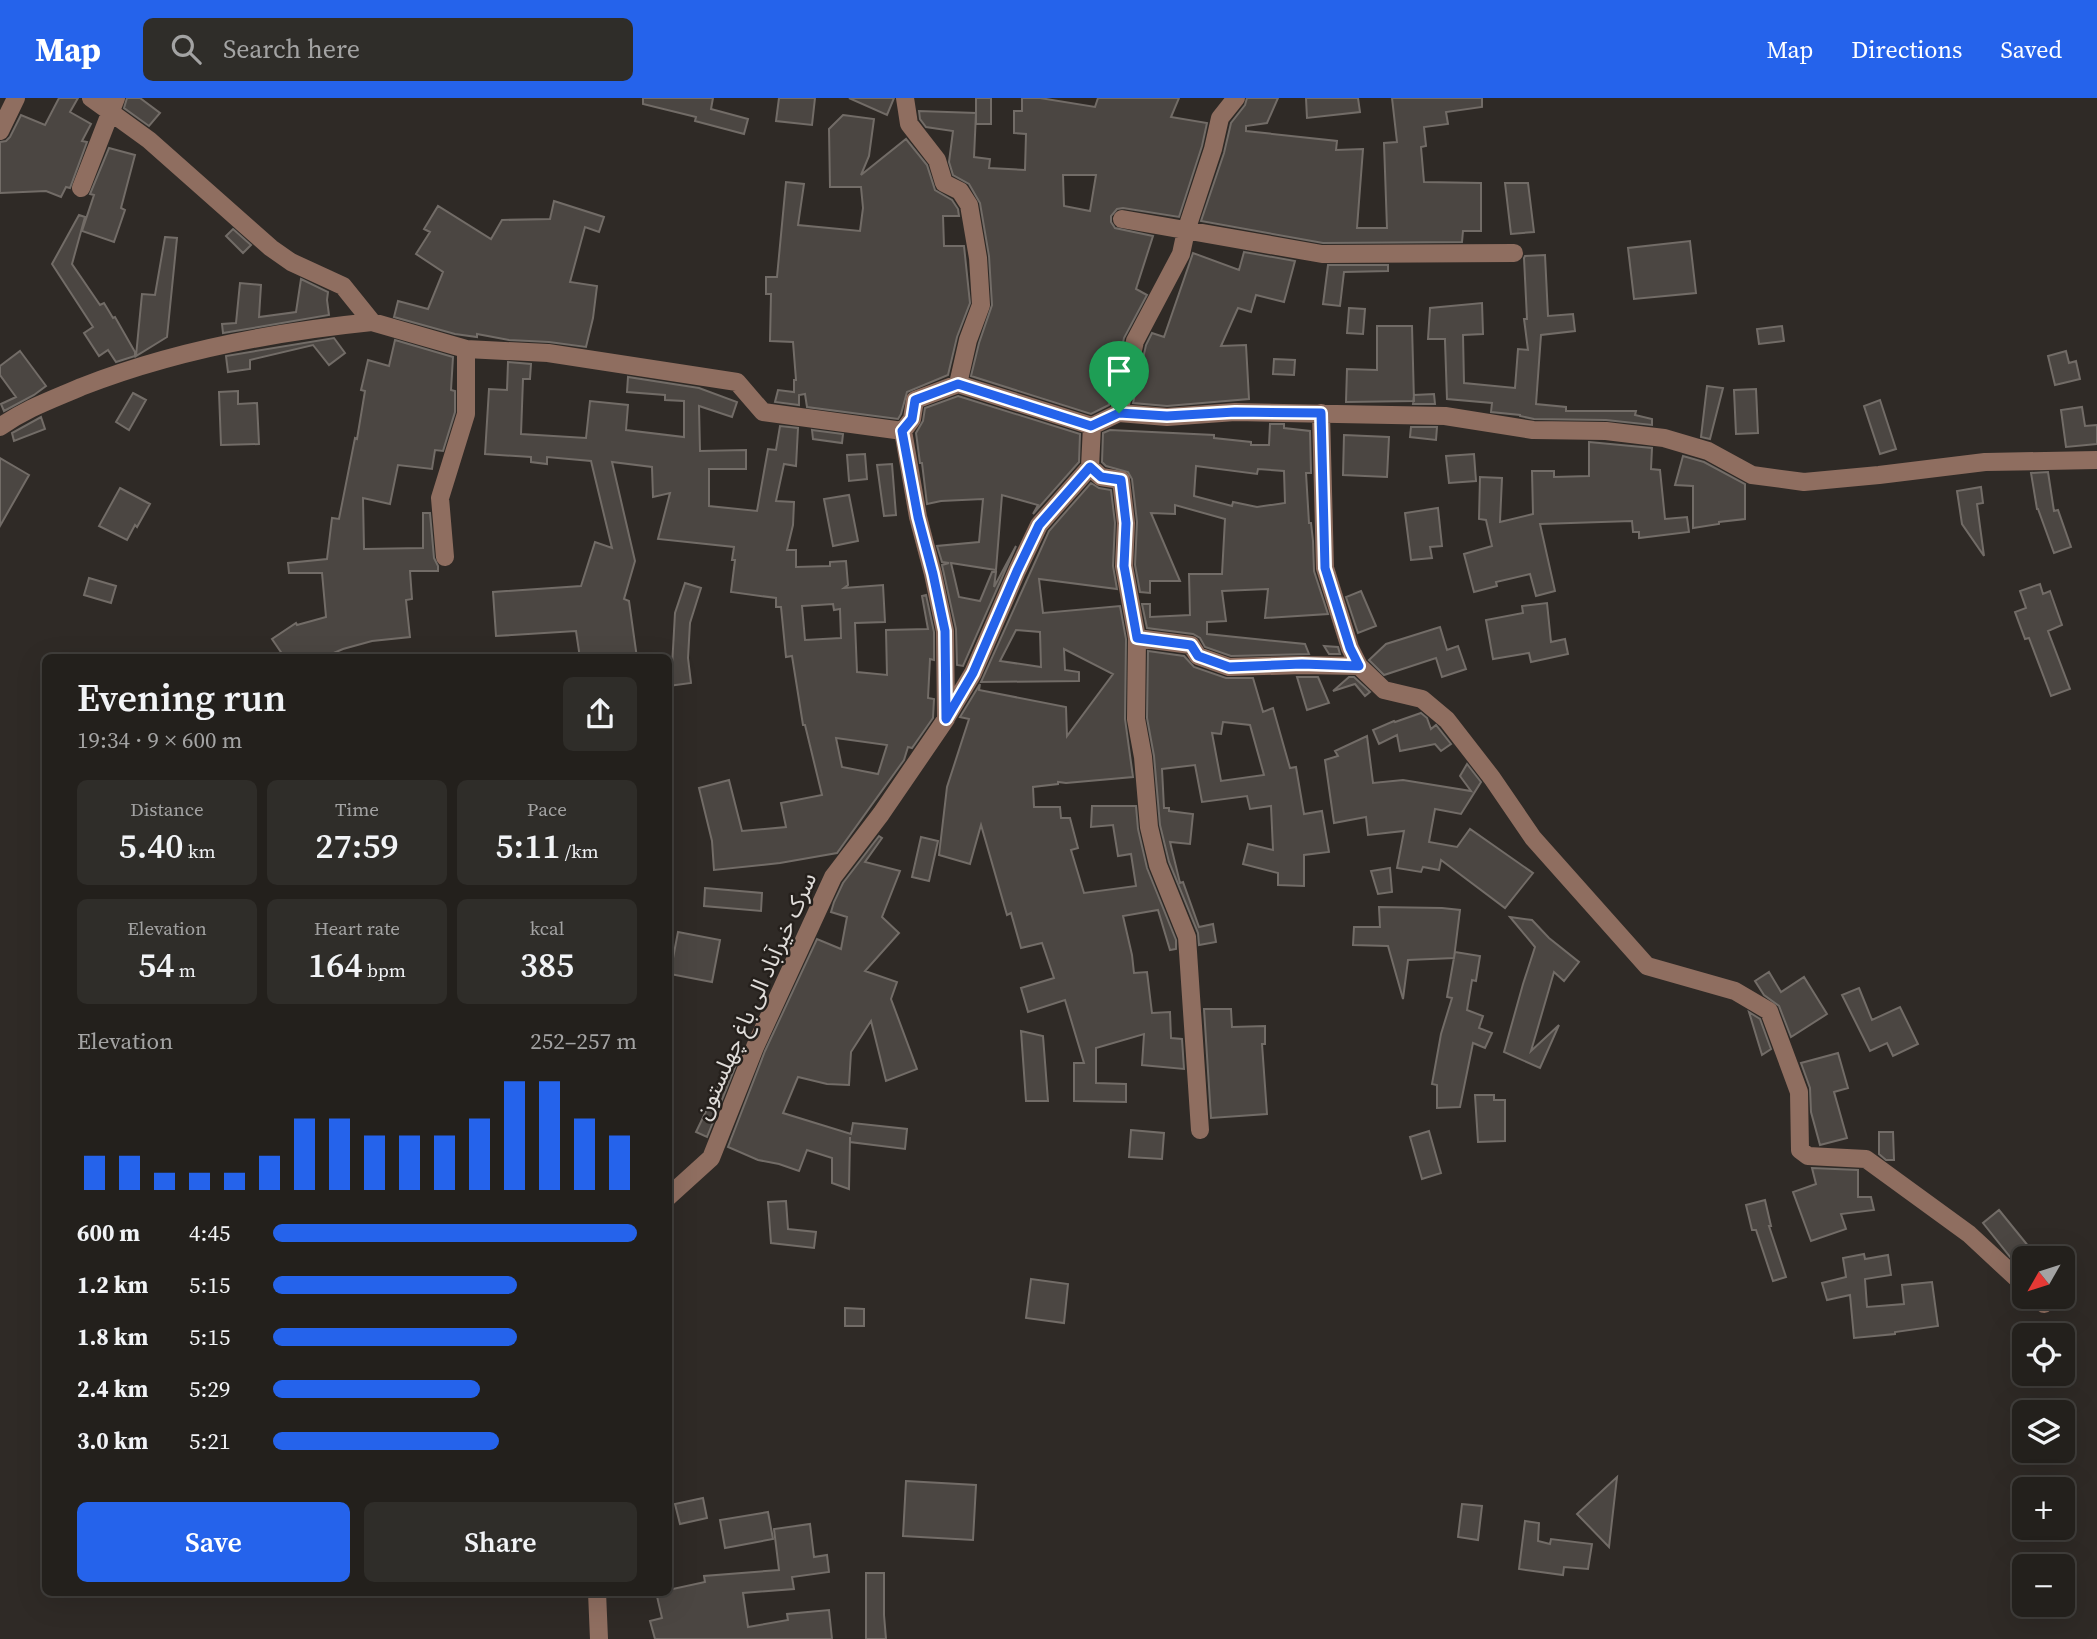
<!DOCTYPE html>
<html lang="en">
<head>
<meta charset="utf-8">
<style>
  body { margin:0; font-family:"Source Serif 4","Noto Sans Arabic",serif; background:#2f2d29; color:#f1f3f6; height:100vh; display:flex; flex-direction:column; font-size:26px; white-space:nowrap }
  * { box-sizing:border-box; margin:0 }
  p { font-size:23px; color:#a3a3a3 }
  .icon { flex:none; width:38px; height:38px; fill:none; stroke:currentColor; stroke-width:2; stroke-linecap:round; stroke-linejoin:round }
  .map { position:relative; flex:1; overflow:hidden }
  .drawer { position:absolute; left:42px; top:556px; width:630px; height:942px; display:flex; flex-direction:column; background:#23201c; border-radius:10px; box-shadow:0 7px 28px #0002,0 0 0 2px #403e3b }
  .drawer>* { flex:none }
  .needle { width:46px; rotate:231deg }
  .controls { position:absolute; left:2012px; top:1148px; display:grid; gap:14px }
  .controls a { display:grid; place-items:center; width:63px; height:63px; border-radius:10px; background:#23201c; box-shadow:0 7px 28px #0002,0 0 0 2px #403e3b; font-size:35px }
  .pin { position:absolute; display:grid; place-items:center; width:60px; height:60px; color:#fff; margin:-72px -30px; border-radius:50% 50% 50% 0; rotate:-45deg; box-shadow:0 0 7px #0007 }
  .pin .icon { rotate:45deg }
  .round { display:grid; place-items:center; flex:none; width:74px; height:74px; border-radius:10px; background:#2f2d29 }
  .headline { display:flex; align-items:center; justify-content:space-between; height:119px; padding:0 35px }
  h1 { font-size:38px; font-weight:600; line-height:52px }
  .metrics { display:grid; grid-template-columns:repeat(3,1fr); gap:10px; height:119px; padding:7px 35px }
  .metrics div { display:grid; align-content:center; border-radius:10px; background:#2f2d29; text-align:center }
  .metrics b { font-size:35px; font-weight:600 }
  .metrics small { font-size:19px; font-weight:400 }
  .metrics p { font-size:19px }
  .chart { height:196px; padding:14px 35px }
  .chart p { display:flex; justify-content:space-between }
  .chart svg { width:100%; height:126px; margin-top:7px; stroke:#2563eb; stroke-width:6 }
  .action { display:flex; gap:14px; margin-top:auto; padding:14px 35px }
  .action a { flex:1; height:80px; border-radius:10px; background:#2563eb; color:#fff; font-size:28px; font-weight:600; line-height:80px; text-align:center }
  .action a+a { background:#2f2d29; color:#f1f3f6 }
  ul { padding:0 35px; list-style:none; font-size:23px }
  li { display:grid; grid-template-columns:112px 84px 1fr; align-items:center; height:52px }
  li i { height:18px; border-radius:9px; background:#2563eb }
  header { display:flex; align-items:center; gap:42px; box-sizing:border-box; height:98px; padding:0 35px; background:#2563eb; color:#fff }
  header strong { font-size:33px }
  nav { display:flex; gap:38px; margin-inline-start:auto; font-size:24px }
  .search { width:490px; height:63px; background:#2f2d29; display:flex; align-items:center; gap:18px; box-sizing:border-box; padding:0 24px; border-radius:10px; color:#a3a3a3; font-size:26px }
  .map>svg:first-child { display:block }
  .building { fill:#4b4642; stroke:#726c67; stroke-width:2; fill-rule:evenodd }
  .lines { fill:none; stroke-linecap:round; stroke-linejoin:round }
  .minor { stroke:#8f6e60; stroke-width:18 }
  .route-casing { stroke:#fff; stroke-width:14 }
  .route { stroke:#2563eb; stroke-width:9 }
  .labels { text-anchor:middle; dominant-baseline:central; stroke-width:5; stroke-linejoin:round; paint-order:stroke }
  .street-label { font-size:23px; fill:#e0ddda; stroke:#25201c }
</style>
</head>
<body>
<header>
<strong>Map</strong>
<div class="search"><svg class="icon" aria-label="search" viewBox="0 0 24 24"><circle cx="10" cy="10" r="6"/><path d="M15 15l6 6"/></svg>Search here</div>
<nav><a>Map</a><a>Directions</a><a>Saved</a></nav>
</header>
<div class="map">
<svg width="2097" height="1541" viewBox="0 0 2097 1541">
  <rect width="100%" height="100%" fill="#2f2a26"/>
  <path class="building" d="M59,0H78L70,14L91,26L82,43L87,44L70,90L66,89L61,99L46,93L0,95V44L6,43L10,39L21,17L45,27Z
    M127,0H140L160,15L149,28L124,10Z
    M643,0H713L711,11L748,21L744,36L695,23L696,19L643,6Z
    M779,0H815L812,27L776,23Z
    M849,0H894L887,17Z
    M976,0H991V26H976Z
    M1022,0H1040L1095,9L1098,0H1179L1171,19L1207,25L1202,48L1179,119L1123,110L1117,111L1111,118V124L1115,130L1153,138L1136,191L1147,197L1124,240L1109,307L1091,316L971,278L979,245L992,207L989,158L980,105L969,86L953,77L949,64L953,33L926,29L920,21L919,13L976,15L974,59L990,61L989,70L1025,72L1026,36L1014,35V13H1022ZM1063,77H1096L1090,113L1064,108Z
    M1247,0H1278L1267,25L1246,28V33L1337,43L1336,52L1363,51L1357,130H1387L1384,45L1397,44L1392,0H1482V9L1446,14L1448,26L1424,29L1426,48L1421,49L1424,84L1481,85V133H1463L1462,144L1323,145L1201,123L1224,55L1231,25L1245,7Z
    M1306,0H1358L1360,14L1307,20Z
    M843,17L874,21L869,58L861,77L906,41L927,67L935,92L952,102L958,111L959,118H943L944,148H964L970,205L957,239L948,277L907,294L901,316L898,321L807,309L805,296L799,297V307L775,304L778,292L794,294V282H796L793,244L770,243L771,196H766V179H777L786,84L804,86L798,127L860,133L863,110L861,89H830L829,31Z
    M109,50L135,57L121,110L125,112L114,144L82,133L94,97L90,96Z
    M1505,85H1528L1534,134L1511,136Z
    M554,103L604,119L599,134L585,129L570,184L597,188L593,220L586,249L549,244L509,242L477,236V239L455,236L394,219L398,203L428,211L443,174L416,156L430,134L424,131L438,108L491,141L502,122L550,121Z
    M79,117L85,119L72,166L100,207L104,205L113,220L115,219L135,254V258L116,264L108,252L99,258L84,235L93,229L52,166Z
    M233,131L251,147L243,155L226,138Z
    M165,139L177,140L167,239L136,258L142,196L155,197Z
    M1690,143L1696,195L1634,201L1628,150Z
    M1244,154L1295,163L1284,204L1256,197L1251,214L1238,210L1221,248L1246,247L1249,301L1167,308L1133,305L1146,247L1152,235L1164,239L1193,155L1239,172Z
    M1545,157L1548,218L1573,216L1575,233L1541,237L1536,306L1566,309V313H1636L1635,317L1652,321V327L1606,322L1534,321L1520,318V317L1491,314L1492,305L1447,301L1445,243V241H1428L1430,210L1482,205L1483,236L1463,237L1464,285L1515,290L1518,251L1528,252L1524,221H1527L1524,160L1525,158Z
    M1328,167H1388V173L1344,174L1340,208L1323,206Z
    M301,181L328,194L327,202L329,217L223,235L222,226L236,225L240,185L261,187L259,219L296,214Z
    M1349,210L1365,211L1363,236L1347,235Z
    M1377,228H1412L1414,303L1346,304L1347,271L1377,272Z
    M1782,228L1784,243L1759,246L1757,231Z
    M334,240L345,255L329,267L313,247L250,262V271L228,274L226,258Z
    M395,242L453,259L451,292L455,293V314L443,353L435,352L432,371L398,367L390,406L363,400L364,451L423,450V415H430L434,460L438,468V473H410L412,501L406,502L410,539L372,543L343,551L322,560H285L272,541L296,525L297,527L326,519L322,475H289L288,465L327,461L332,420L339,421L355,340L357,341L365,293L361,292L368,262L389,268Z
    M20,253L46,288L34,297L4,313L1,306L16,299L0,277V268Z
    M2066,253L2069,265L2076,263L2080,281L2055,287L2048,258Z
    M1274,261L1295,262L1294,277L1273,276Z
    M508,264L531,266L530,281H523L521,336L586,340L590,303L628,307L626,332L684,339V303L665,302V297L627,294L628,279L699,290L737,304L732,319L699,308L700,353L746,352V371H709V408L757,413L768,351L776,352L780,328L798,330L796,368L784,366L776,403L794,404L793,427L787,452H796V469L830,468V464L846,463L848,487L844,490L883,487L885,524L855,525L857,574L887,577L886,532L928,531L922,498L926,497L934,534V562L930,561L928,600L934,601L933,620L912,650L908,649L904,662L837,755L780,765L714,772L712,743L699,690L729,682L742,733L786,729L781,705L822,697L805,627H803L792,558L786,559L781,509H776V500L731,494L735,462H732L734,449L658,441L670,395L653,399L652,369L612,364L635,463L624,501L629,503L637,560H580L576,533L496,538L493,494L581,488L595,444L612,450L591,363L547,359V366L531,364V359L485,356L489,291L507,292ZM833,506L834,512L840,511L841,540L805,542L802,508ZM836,640L887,647L878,676L842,669Z
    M1707,288L1723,290L1710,341L1701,339Z
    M1756,291L1758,335L1736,336L1734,292Z
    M238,293V306L257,305L259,346L221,347L219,294Z
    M133,295L146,302L129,332L116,324Z
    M1434,296L1435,306H1413L1414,297Z
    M958,298L1080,336L1079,364L1033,416L1038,407L1002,397L996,472L951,465L959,499L980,503L992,474H996L994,489L1016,448L963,568L957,567L956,531L942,467L949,465L942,464L937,448L979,444L983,401L941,403L927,406L922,365H920L916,335L923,323L925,310Z
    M1880,302L1896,351L1880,356L1864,308Z
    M2082,309L2085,328L2097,327V346L2066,349L2061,312Z
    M41,319L45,331L14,343L12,335Z
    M1270,326H1284V330L1310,333L1311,375H1306L1309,425H1311L1313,443L1314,473L1328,516L1265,520L1268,491L1222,493L1226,523L1207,524V536L1305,546L1309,556L1231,558L1205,549L1200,540L1193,536L1147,530L1142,506H1150V519L1190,517L1189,476H1222L1225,421L1175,407V416L1151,415L1180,483H1150V495L1140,494L1135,467L1137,424L1132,381L1128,374L1106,368L1102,364L1103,335L1110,332L1214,337V340L1251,344V347H1269ZM1196,368L1257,376L1258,371L1284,373L1285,405L1257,409L1233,404L1232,408L1194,398Z
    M1411,329H1437L1436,342L1410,339Z
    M812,332L843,336L842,345L813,341Z
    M1344,337L1389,339L1387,379L1343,377Z
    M1589,344L1652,350L1651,371L1660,372L1665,421L1687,419L1689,434L1639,440V434H1633L1632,423L1540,426L1555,493L1536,498L1530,476L1496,484L1497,488L1474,494L1464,456L1492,448L1486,422L1479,421L1480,379L1502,380L1500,424L1533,416L1532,373H1554V379L1589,378Z
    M865,356L867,381L849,383L847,357Z
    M1474,356L1476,383L1449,385L1446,358Z
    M1683,358L1704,364L1745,386V421L1719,424V426L1693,430V388L1675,387Z
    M0,360L29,377L0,428Z
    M892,366L896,417L884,418L877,367Z
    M2048,374L2054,413L2058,412L2071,449L2054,455L2038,411H2037L2031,375Z
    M1091,385L1099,390L1111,392L1115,425L1113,468L1117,491L1039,481L1043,515L1120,508L1126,541L1125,621L1133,679L1066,685L1058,684V686L1033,689L1034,709H1060L1061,720H1070L1078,750L1071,752L1084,795L1136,788L1131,756L1118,758L1113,727L1091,729L1092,708H1136L1138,731L1147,770L1176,842V851L1170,852L1158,812L1123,818L1132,857L1134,875L1147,874L1152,915L1170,914L1171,940L1182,941L1184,971L1142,967L1144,936L1096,950V985L1126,986V1004L1074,1003V965H1084L1065,902L1028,914L1021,890L1054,880L1042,845L1021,850L1011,815L1007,817L981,727L970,766L939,757L947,689L969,621L960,619L980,586L979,592L1066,609L1067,638L1113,576L1064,551L1065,572L1079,574V583L981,584L1049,433ZM1016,532L1040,534L1041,569L1000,563Z
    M1981,389L1983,405L1977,406L1984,458L1962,426L1957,393Z
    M120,390L150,406L137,429L135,427L127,442L99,428Z
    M849,397L858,443L833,448L824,401Z
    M1438,410L1442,448L1430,449L1432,460L1411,462L1405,415Z
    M89,480L116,488L111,505L84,497Z
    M685,485L701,490L690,525L688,560L691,585L668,588V570L672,569L675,515Z
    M2040,486L2043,496L2050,493L2062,527L2048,533L2070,591L2051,598L2029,540L2025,541L2015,514L2026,510L2020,493Z
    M1361,493L1376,528L1358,535L1346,499Z
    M1547,505L1551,544L1565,541L1568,556L1531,564L1529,555L1493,561L1486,522L1523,515L1522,508Z
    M1440,529L1447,552L1458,548L1466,571L1442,579L1436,560L1384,577L1369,562L1386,546Z
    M1324,548L1338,549L1340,556H1329Z
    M1148,553L1184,558L1194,569L1226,580H1253L1263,614L1273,610L1290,670L1296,669L1304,716L1322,713L1329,754L1304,757V788L1278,787V775L1243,766L1248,746L1273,752L1271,708L1250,711L1247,698L1202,704L1195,667L1162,671L1164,710H1169V713L1193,716L1190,746L1170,744L1180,785L1183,784L1199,829L1213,826L1216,844L1199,847L1198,835L1169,764L1160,727L1154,658L1147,620ZM1223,624L1250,627L1264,677L1221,683L1212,635L1221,636Z
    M1297,579H1318L1329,605L1307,612Z
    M1349,579H1354L1370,594L1365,598L1355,586L1333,593Z
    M1421,615L1427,620L1431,631L1436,627L1451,646L1441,653L1435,646L1400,653L1397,637L1379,646L1373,632L1394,623L1395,624Z
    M1367,638L1373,685L1403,682L1471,693L1460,678L1467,666L1481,684L1461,716L1435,711L1429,744L1457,749L1470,731L1533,775L1505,810L1441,762L1439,772L1423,769L1421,774L1397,770L1404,733L1368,737L1366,719L1334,725L1325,662L1338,658L1335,653Z
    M879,738L882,740L865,764L900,773L882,819L899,835L865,873L897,884L891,901L917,971L886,983L871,923L851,954L849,987L827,986L798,979L783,1015L851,1036L853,1025L907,1031L905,1051L850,1044V1039L849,1091L832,1085V1060L807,1052L799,1073L779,1066L758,1062L728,1049L765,953L817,841L841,851L847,819L831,814L834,804L843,785Z
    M921,739L938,743L929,783L912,779Z
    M1390,770L1392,794L1378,796L1371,773Z
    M705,790L762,795L761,813L704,808Z
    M1379,809L1442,810L1460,812L1454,860L1408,862L1403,901L1388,848L1353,847L1354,829H1380Z
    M1510,819L1532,822L1549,840L1579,864L1564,883L1554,874L1531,953L1559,927L1540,970L1504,954L1523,886L1535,849Z
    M678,834L720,842L712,884L670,876Z
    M1455,854L1480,858L1476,883L1472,882L1467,912L1483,918L1479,930L1492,935L1485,950L1473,945L1460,1009L1437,1010V987L1432,986L1441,936L1452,900L1447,899Z
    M1769,874L1781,894L1804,879L1827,916L1791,939L1779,908L1764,897L1755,883Z
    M1859,890L1872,922L1900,909L1918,946L1893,958L1887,945L1870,953L1842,897Z
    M1204,911H1231L1232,929L1265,928V946H1262L1267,1016L1211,1020Z
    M1749,914L1760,921L1771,951L1762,957Z
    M1021,933L1043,938L1048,1003H1026Z
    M1838,955L1848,990L1834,994L1847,1040L1820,1047L1811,1014L1810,990L1801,965Z
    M735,961L738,962L707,1039L696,1034L724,976L728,977Z
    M1475,997H1494V1002H1505V1043L1478,1044Z
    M1131,1032L1164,1035L1162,1061L1129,1059Z
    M1429,1033L1441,1075L1422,1081L1410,1039Z
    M1879,1034H1893L1894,1062H1886L1879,1056Z
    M1812,1070L1858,1072V1099H1871L1874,1112L1841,1116L1846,1131L1811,1143L1793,1094L1816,1086Z
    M1765,1102L1771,1128H1769L1786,1179L1773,1183L1756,1132H1752L1746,1107Z
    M786,1103L788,1131L816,1134L814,1150L771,1145L768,1104Z
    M1999,1112L2038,1160H2025V1172L2011,1160L1983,1125Z
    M1864,1156L1865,1161L1888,1157L1891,1177L1865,1181L1867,1209L1904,1206L1902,1187L1932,1184L1938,1228L1895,1234V1236L1854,1240L1850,1197L1827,1202L1822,1185L1846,1179L1843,1160Z
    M1031,1181L1068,1186L1064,1225L1026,1220Z
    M845,1210L864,1211V1228H845Z
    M1617,1379L1609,1449L1577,1416Z
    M906,1383L976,1387L973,1442L903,1438Z
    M703,1400L707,1420L680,1426L675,1406Z
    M1462,1406L1482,1408L1478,1442L1458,1439Z
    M768,1414L773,1441L725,1450L720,1422Z
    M1525,1423L1539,1425L1538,1443L1550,1446L1551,1441L1592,1446L1588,1471L1564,1469L1563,1477L1519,1471Z
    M810,1426L814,1459L827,1457L829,1474L792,1479L794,1491L743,1495L748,1529L788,1522L787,1516L829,1512L832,1541H655L650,1523L662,1520L656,1494H668V1492L705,1484L704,1478L779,1472L774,1431Z
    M866,1475H884V1517L886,1541H866Z"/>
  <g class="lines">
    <path class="minor" d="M91,0L149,42L271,150L291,164L343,188L372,224L466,251L548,255L737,284L763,314L903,333
      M0,33L16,0
      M81,90L116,0
      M1122,121L1322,156L1514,155
      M958,286L1092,328
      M1119,315L1167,319L1235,314L1445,318L1533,332L1606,333L1664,340L1708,353L1752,377L1804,384L1879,377L1985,364L2097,362
      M1321,315L1325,470L1350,550L1359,568L1384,592L1422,601L1447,622L1492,680L1533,740L1647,868L1735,893L1769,913L1799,994L1800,1052L1808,1058L1866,1061L1969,1136L2025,1188
      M0,329C27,310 51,302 81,289C175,252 273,234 372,224
      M1090,369L1101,379L1121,382L1126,425L1124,468L1137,540L1136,621L1143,659L1149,729L1158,767L1187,839L1200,1032
      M445,459L440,400L466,316V251
      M1137,540L1191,547L1198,558L1229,569L1302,567L1359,568
      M946,620L973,575L1017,473L1039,427L1090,369L1092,328L1119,315L1135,243L1181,156L1186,133L1213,51L1220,20L1236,0
      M668,1099L711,1060L755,949L833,779L881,716L946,621L945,533L933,476L918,419L903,333L912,321L915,302L958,286L968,242L981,207L978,160L969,107L960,93L944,85L937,62L909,26L905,0
      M2036,1199L2044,1206
      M597,1494L599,1541"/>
  </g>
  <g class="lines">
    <g class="route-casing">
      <path id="route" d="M958,286L1091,328L1119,315L1167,318L1235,314L1321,315L1325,470L1350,550L1359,568L1302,566L1229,569L1198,558L1191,547L1137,540L1124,468L1126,425L1121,382L1101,379L1090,369L1039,427L1017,473L973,575L946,621L945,533L933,476L918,419L902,333L912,321L915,302Z"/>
    </g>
    <use href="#route" class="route"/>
  </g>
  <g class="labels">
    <g class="street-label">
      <text transform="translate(755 898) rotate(-66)">سرک خیرآباد الی باغ چهلستون</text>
    </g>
  </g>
</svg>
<div class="controls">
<a><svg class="needle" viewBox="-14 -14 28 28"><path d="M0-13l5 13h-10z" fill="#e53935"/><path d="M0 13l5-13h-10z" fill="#a3a3a3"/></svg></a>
<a><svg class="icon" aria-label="locate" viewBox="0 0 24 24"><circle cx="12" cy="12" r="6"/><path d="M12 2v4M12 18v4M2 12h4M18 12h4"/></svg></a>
<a><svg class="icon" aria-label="layers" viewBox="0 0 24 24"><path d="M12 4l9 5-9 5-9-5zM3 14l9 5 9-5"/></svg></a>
<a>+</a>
<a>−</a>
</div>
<div class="pin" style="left:1119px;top:315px;background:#1e9e55"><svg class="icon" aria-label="arrive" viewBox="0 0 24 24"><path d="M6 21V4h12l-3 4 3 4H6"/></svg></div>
<section class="drawer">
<div class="headline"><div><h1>Evening run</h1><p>19:34 · 9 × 600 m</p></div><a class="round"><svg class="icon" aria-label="share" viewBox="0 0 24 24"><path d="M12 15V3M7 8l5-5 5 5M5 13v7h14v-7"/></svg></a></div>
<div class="metrics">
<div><p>Distance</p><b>5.40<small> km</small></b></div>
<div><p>Time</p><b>27:59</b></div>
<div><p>Pace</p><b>5:11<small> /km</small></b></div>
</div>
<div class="metrics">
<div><p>Elevation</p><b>54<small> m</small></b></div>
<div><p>Heart rate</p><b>164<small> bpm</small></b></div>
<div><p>kcal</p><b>385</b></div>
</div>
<div class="chart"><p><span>Elevation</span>252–257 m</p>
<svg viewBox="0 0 160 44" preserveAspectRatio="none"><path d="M5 44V32M15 44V32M25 44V38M35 44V38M45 44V38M55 44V32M65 44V19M75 44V19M85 44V25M95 44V25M105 44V25M115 44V19M125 44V6M135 44V6M145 44V19M155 44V25"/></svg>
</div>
<ul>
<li><b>600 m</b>4:45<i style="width:100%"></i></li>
<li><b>1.2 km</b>5:15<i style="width:67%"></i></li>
<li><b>1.8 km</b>5:15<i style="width:67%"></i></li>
<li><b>2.4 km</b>5:29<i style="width:57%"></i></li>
<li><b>3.0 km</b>5:21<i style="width:62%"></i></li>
</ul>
<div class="action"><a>Save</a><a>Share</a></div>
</section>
</div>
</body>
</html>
